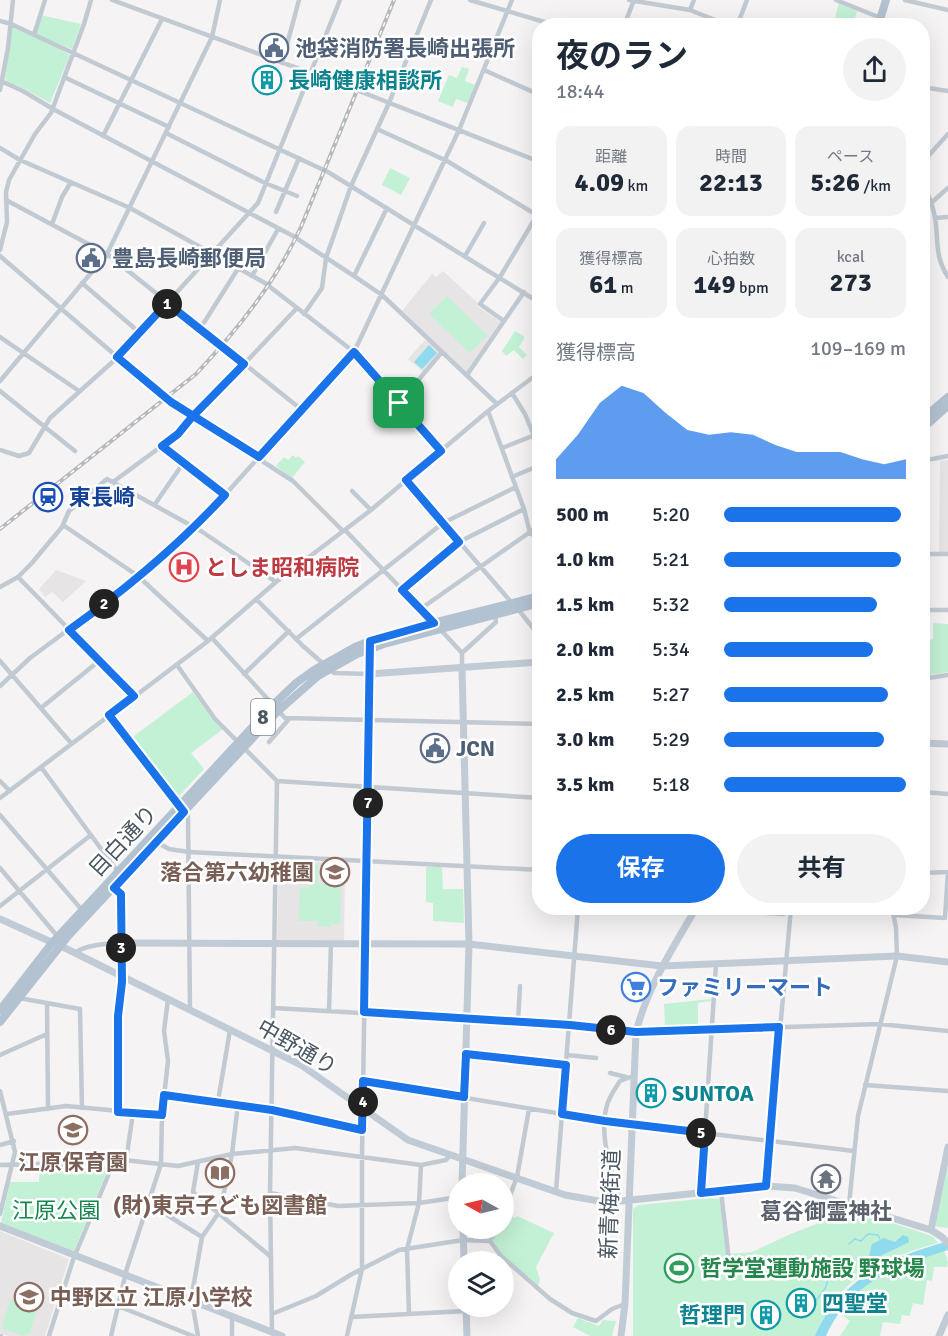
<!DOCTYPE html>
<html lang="ja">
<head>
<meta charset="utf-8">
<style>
  body { margin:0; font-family:Signika,"Noto Sans JP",sans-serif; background:#f2f2f3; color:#1f2937; height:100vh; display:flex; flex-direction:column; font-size:22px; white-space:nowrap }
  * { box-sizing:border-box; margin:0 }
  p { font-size:20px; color:#747a83 }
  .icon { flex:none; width:33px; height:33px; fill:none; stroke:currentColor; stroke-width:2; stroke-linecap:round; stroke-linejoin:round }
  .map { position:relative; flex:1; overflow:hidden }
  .panel { position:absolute; left:532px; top:18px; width:398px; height:897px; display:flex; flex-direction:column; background:#fff; border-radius:24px; box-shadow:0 6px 24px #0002 }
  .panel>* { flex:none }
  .needle { width:39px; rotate:278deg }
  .controls { position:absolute; left:448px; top:1173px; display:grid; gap:12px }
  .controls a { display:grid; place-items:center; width:66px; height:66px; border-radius:50%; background:#fff; box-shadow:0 6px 24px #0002; font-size:30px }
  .pin { position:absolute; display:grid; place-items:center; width:51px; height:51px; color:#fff; margin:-26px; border-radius:12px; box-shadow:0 3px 9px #0006 }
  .km { position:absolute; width:30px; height:30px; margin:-15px; border-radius:50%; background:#222; color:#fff; font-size:16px; line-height:30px; text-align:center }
  .round { display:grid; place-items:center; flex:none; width:63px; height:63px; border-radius:32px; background:#f2f2f3 }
  .overview { display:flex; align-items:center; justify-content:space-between; height:102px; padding:0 24px }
  h1 { font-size:33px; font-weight:700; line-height:45px }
  .metrics { display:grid; grid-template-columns:repeat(3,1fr); gap:9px; height:102px; padding:6px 24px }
  .metrics div { display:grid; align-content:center; border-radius:15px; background:#f2f2f3; text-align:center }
  .metrics b { font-size:26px; font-weight:700 }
  .metrics small { font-size:16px; font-weight:400 }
  .metrics p { font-size:16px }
  .chart { height:168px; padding:12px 24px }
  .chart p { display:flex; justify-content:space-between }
  .chart svg { width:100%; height:108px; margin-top:6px; fill:#1a73e8; opacity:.7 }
  .cta { display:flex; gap:12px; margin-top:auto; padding:12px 24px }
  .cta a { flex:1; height:69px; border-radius:36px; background:#1a73e8; color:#fff; font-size:24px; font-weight:700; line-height:69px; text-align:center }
  .cta a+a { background:#f2f2f3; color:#1f2937 }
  ul { padding:0 24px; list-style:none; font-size:20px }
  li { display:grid; grid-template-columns:96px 72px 1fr; align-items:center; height:45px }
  li i { height:15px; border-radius:8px; background:#1a73e8 }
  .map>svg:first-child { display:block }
  .education { fill:#e6e4e5 }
  .green { fill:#c3f1d5 }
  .water { fill:#90daee }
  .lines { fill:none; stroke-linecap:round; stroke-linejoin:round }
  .stream { stroke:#90daee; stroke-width:1.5 }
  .street { stroke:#c1cad2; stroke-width:4.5 }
  .secondary { stroke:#c1cbd6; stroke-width:7 }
  .primary { stroke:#b3c2d1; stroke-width:8 }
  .rail-casing { stroke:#b5b8bd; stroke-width:4 }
  .rail { stroke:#fff; stroke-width:1.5; stroke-dasharray:4.5; stroke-linecap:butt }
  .route-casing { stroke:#fff; stroke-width:12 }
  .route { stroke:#1a73e8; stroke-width:8 }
  .labels { text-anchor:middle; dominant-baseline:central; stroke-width:5; stroke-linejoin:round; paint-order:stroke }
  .shield { fill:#fff; stroke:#808990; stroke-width:1.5 }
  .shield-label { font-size:21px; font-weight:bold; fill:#4a5661 }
  .service-label { font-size:22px; font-weight:bold; fill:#4e5e75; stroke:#fff; text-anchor:start }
  .culture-label { font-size:22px; font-weight:bold; fill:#0d838f; stroke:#fff; text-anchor:start }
  .transit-label { font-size:22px; font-weight:bold; fill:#164399; stroke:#fff; text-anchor:start }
  .health-label { font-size:22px; font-weight:bold; fill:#be3a42; stroke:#fff; text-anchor:start }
  .street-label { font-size:22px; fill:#4a5661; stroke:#fff }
  .education-label { font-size:22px; font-weight:bold; fill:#785e54; stroke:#fff }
  .shop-label { font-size:22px; font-weight:bold; fill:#366cbe; stroke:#fff; text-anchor:start }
  .park-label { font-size:22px; fill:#17864f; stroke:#fff }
  .worship-label { font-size:22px; font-weight:bold; fill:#5b616d; stroke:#fff }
  .leisure-label { font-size:22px; font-weight:bold; fill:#27864d; stroke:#fff; text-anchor:start }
</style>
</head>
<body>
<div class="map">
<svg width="948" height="1336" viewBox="0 0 948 1336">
  <rect width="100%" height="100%" fill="#f5f3f3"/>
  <path class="education" d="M443,271L478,303L477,306L501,322L467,372L402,311L432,274L436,277Z
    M424,341H427L440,352L423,372L408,359Z
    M948,460V552H939L940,461Z
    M56,570L86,581L63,602L52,592L45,597L39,589Z
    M281,860L345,863L344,941L277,940L279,862Z
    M0,1231L69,1259L45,1336H8L0,1333Z"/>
  <path class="green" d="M839,3L857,11L853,25H840L834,22Z
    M40,15L81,24L72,49L36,35L70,55L50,103L25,89L7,82L5,78L11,24L34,35Z
    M462,67L469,69L465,81L475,85L468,103L456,99L453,107L438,101L449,75L457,78Z
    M390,168L410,178L401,195L382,185Z
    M447,296L487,335L470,353L429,314Z
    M515,331L525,337L519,347L527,355L523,359L514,350L506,356L502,351Z
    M293,455L296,458L298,456L305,462L292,478L276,466L284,457L288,460Z
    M933,623L948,624V672L923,676L922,641L933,639Z
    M193,692L213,720L223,729L191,753L204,769L178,797H175L130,739Z
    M309,865H318V883L341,884L340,924H331L330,927L318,926V921H299L300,888H309Z
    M426,867H442L443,889H463L464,923L433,921V903L426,902Z
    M711,999V1001L698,1003V1027L665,1028L664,1004Z
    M110,1164L74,1251L1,1223L10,1182H39L40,1166L72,1171Z
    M948,1166V1228L935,1226Z
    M710,1198L720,1199L728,1254L752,1252L793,1233L853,1210L932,1236L938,1243C899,1254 850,1270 829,1310C825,1318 822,1327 819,1336H633V1209L639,1205Z
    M505,1214L515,1218L517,1216L554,1233L536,1267L540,1280L538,1286L501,1254L493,1241L498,1229L504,1228Z
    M944,1251L948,1262L947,1267H934L932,1281L927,1280L923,1305L913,1303L910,1316L902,1315L900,1324L883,1322L880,1336H840L850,1321L839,1313C869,1275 901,1265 944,1251Z
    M13,1298L35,1305L37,1309L30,1333L24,1336L3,1329L2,1326L10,1301Z
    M578,1318L599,1326L603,1320L616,1321L612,1336H590L573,1327Z"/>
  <path class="water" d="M429,345L437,353L422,369L414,362Z
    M903,1235L908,1237L909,1242C897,1249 883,1253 872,1262L868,1260L872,1244L884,1238L895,1242Z
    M948,1241V1250C896,1267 850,1282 826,1336H815C841,1277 890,1258 948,1241Z"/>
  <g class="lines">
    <path class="stream" d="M849,1244L855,1239L861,1241L868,1234L878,1235L880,1239
      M815,1302L826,1287L828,1278
      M809,1313L816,1304"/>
    <path class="street" d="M112,0L354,89L540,162
      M470,0L558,26
      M629,0L690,10L730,26
      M836,0L881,18
      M905,0L948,10
      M690,10L694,0
      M0,21L11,24L328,172L540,303
      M624,26L634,0
      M737,26L747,0
      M34,35L45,0
      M282,63L299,0
      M484,70L540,95
      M64,77L169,127
      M3,82L23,91L53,109L293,236L354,276L382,295L497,404
      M922,87L948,91
      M0,90L8,48L13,0
      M377,129L447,161L540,217
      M166,133L265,183L297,196
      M103,136L162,19
      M0,148L20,160L130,208L265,283L354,352L441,451
      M922,163L948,134
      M922,182C928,193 933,206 935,218C939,242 934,255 948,277
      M6,200L107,254L302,410
      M931,203L948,188
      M276,212L299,158
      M935,218L948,217
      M52,224L62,197L71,182
      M0,250L7,222L6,192L9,180L35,134L51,113L84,24L91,0
      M0,256L165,398L293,481L343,531
      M465,256L484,223
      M252,276L278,229
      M354,276L387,208
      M82,283L140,333
      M304,314L322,288L326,258L351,186L389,103L431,0
      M504,321L480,304L500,277L540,210
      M200,329L239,267
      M0,337L79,391
      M467,375L524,292
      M0,381L107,254L212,37L220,0
      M0,391L75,451
      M512,393L525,414L540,450
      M399,403L442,352
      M488,411L524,509L530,533L540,540
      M161,446L225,495
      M502,448L540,433
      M0,450L19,456L29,453L50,418L118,357L258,203L340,0
      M922,461L948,456
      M512,477L540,465
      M406,480L512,603
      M113,482L178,434L297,308
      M352,491L371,510
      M155,504L184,462
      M63,525L138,576L208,641
      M345,530L434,623
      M922,554H948
      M18,577L134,696
      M0,587L18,577L31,564L62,527L69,511L107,479L201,531L276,582
      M402,589L459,542L524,509
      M256,599L303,646L334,673L369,674
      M518,609L540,637
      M419,610L540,525
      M922,610H948
      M440,629L462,653V668
      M212,638L285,718L540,724
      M296,639L443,523L516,487
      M462,653L496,622L495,615
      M0,661L71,743
      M177,665L215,719L277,781L270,1193L272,1332
      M244,674L289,631
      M922,679L948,675
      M0,686L30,658L107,601L195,528L354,352L459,130L512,0
      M41,708L99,661
      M109,715L188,816L190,1010
      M269,742L289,719
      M41,767L118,872
      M0,781L10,791
      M277,781L540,798
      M922,792L948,794
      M0,798L208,641L276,582L371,510L488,411L540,372
      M0,815L82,910
      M156,842L169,849L189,852L540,870
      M0,868L58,937
      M922,873L948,872
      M114,888L121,894L122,982L118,1016V1112
      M0,906L91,835
      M724,908L733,911L784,914
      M894,915L945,918L948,872
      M75,953C84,945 109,943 121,943
      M19,998L80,1009L82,1108
      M47,1003L48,1109
      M274,1008L570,1025L636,1032L880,1024L948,1031
      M329,1011L331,943
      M518,1022L520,986
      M466,1054L566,1065
      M0,1055L47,1034
      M567,1055L596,1058
      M610,1073L626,1077
      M363,1081L605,1121L854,1151
      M865,1085L948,1091
      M0,1091L15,1152L0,1214
      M164,1095L272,1109L362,1130
      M218,1101L230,1030
      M7,1114L66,1106L162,1115
      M0,1145L14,1141
      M126,1161L133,1113
      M198,1162L193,1192L270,1256
      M0,1165L40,1164L72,1166L115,1159L178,1166L232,1154L295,1148L421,1165L446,1160L451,1154
      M766,1186L791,908
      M556,1191L578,908
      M721,1191L729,1261
      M270,1193L338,1206L419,1203L459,1197
      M701,1193L716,964
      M620,1201C612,1171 597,1133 608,1102C611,1095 616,1087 620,1081L633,1076
      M148,1203L202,1237
      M849,1205L858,1116L897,956L896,928L892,908
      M504,1211L517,1177L529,1109
      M490,1241L501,1256L550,1299L572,1313L596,1321L612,1309L625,1304
      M490,1241L498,1228
      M191,1300L202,1237L220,1211L232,1154L238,1104
      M193,1301V1307L198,1336
      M118,1306L193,1336
      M272,1314L316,1296L352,1274L399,1250L463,1240L490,1241
      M409,1314L407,1249L419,1203L421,1165
      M351,1317L466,1311
      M0,1336H1
      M49,1336L73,1260L115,1159
      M111,1336L127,1268L161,1164L162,1115L168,1061L164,1031L168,999
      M232,1336V1317
      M347,1336L362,1269V1157L370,647"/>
    <path class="secondary" d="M462,668L469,944L462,1184
      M369,674L540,662
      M922,743L948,744
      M0,919L69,950L301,1065L408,1140L565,1195L599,1201H621L766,1186L795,1188L931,1230L942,1237L948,1243
      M121,943L469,944L662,966L897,956L948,962
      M0,1226L282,1336
      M463,1228L464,1262
      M931,1230L948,1147
      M466,1306L467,1336
      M621,1336L625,1304L636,1032C648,986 673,948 696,908
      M939,1336L948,1315"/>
    <path class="primary" d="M878,26L886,0
      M922,419L948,397
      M922,429L948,406
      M0,1010L52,943L272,706L296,683L314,670L355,647L385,635L540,596
      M0,1022L69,935L277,712L318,676L357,654L384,644L540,603"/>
    <g class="rail-casing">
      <path id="rail" d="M0,529L196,374C238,329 275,283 301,227L394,0"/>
    </g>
    <use href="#rail" class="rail"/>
  </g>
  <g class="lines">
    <g class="route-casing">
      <path id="route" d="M399,403L354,352L259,457L171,402L117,357L167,303L244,364L195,414L192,417L178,434L162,446L225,495C178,546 125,590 69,630L134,696L109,715L184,812L114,888L121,894L122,982L118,1016V1112L162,1115L164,1095L272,1110L362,1130L363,1081L464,1097L466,1054L566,1065L562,1114L605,1121L705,1133L701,1193L766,1186L779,1027L636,1032L570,1025L364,1012L370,641L434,623L402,590L459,542L406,480L441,451L399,403"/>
    </g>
    <use href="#route" class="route"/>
  </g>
  <defs>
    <g id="civic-ring" transform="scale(1.5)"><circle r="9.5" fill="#fff" stroke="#5c6f8a" stroke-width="1.5"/><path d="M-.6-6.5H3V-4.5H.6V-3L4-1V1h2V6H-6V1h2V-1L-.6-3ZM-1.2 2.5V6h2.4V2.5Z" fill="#5c6f8a"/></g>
    <g id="building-ring" transform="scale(1.5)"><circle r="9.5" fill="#fff" stroke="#0f9aa8" stroke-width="1.5"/><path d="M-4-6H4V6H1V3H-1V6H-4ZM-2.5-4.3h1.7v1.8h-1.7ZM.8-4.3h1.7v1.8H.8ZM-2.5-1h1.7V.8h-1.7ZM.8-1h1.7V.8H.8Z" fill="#0f9aa8"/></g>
    <g id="station-ring" transform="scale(1.5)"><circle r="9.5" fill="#fff" stroke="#1a4fb4" stroke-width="1.5"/><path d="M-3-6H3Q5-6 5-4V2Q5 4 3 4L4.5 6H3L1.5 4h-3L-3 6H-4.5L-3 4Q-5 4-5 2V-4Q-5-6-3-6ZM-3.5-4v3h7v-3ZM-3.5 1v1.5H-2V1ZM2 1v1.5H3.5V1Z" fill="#1a4fb4"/></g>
    <g id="hospital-ring" transform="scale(1.5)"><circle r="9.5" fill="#fff" stroke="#e0444e" stroke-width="1.5"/><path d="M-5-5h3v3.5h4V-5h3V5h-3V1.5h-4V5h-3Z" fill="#e0444e"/></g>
    <g id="school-ring" transform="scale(1.5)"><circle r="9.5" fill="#fff" stroke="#8d6e63" stroke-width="1.5"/><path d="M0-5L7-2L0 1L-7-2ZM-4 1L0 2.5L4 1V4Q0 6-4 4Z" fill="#8d6e63"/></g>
    <g id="supermarket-ring" transform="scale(1.5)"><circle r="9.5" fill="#fff" stroke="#3f7fe0" stroke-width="1.5"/><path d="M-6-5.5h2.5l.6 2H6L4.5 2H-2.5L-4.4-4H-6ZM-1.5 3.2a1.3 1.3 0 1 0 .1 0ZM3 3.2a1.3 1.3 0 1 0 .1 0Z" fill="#3f7fe0"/></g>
    <g id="library-ring" transform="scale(1.5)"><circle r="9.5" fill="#fff" stroke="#8d6e63" stroke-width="1.5"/><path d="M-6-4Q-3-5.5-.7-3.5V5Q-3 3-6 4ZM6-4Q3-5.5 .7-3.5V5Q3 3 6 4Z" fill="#8d6e63"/></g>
    <g id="temple-ring" transform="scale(1.5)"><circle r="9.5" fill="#fff" stroke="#6b7280" stroke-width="1.5"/><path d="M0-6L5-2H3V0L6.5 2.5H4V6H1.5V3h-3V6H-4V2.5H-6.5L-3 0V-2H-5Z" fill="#6b7280"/></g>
    <g id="stadium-ring" transform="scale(1.5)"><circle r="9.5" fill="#fff" stroke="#2e9e5b" stroke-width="1.5"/><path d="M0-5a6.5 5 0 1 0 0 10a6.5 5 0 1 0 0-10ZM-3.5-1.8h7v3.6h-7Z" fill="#2e9e5b"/></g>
  </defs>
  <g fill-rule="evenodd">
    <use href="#civic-ring" x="274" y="48"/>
    <use href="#building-ring" x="267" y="80"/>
    <use href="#civic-ring" x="91" y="258"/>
    <use href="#station-ring" x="48" y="497"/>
    <use href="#hospital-ring" x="184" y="567"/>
    <use href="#civic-ring" x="435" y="748"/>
    <use href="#school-ring" x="335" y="872"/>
    <use href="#supermarket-ring" x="636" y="987"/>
    <use href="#building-ring" x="651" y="1093"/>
    <use href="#school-ring" x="73" y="1130"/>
    <use href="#library-ring" x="220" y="1173"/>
    <use href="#temple-ring" x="826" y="1179"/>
    <use href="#stadium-ring" x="679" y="1268"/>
    <use href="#school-ring" x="29" y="1297"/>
    <use href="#building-ring" x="801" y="1303"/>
    <use href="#building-ring" x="766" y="1315"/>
  </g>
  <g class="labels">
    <rect class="shield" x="251" y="699" width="24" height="36" rx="4.5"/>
    <g class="shield-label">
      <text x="263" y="717">8</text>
    </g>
    <g class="service-label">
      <text x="295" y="48">池袋消防署長崎出張所</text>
      <text x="112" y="258">豊島長崎郵便局</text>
      <text x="456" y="748">JCN</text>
    </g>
    <g class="culture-label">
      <text x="288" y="80">長崎健康相談所</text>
      <text x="672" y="1093">SUNTOA</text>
      <text x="822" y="1303">四聖堂</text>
      <text x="745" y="1315" text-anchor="end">哲理門</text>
    </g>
    <g class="transit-label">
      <text x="69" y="497">東長崎</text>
    </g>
    <g class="health-label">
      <text x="205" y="567">としま昭和病院</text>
    </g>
    <g class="street-label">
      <text transform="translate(123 841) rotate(-47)">目白通り</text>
      <text transform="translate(297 1047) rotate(30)">中野通り</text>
      <text transform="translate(610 1204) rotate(-88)">新青梅街道</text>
    </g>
    <g class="education-label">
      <text x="314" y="872" text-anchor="end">落合第六幼稚園</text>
      <text x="73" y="1162">江原保育園</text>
      <text x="220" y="1205">(財)東京子ども図書館</text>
      <text x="50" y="1297" text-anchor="start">中野区立 江原小学校</text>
    </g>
    <g class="shop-label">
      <text x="657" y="987">ファミリーマート</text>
    </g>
    <g class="park-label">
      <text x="56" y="1210">江原公園</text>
    </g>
    <g class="worship-label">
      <text x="826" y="1211">葛谷御霊神社</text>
    </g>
    <g class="leisure-label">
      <text x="700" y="1268">哲学堂運動施設 野球場</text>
    </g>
  </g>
</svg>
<div class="controls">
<a><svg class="needle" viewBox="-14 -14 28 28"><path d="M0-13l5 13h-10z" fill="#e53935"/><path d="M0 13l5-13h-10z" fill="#747a83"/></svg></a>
<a><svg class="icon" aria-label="layers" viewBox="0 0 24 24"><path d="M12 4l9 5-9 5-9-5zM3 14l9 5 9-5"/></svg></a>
</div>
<div class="pin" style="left:399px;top:403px;background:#1e9e55"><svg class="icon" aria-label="arrive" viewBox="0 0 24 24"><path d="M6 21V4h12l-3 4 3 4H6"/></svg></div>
<b class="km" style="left:167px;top:304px">1</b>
<b class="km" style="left:104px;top:604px">2</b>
<b class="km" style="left:121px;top:948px">3</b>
<b class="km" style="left:363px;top:1102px">4</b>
<b class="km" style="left:701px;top:1133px">5</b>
<b class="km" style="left:611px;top:1030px">6</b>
<b class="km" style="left:368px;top:803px">7</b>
<section class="panel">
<div class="overview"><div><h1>夜のラン</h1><p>18:44</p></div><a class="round"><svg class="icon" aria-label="share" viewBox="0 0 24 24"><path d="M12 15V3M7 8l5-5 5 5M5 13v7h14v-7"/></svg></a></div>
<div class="metrics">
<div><p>距離</p><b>4.09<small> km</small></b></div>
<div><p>時間</p><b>22:13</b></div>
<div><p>ペース</p><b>5:26<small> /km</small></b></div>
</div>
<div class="metrics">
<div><p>獲得標高</p><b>61<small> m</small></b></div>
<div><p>心拍数</p><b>149<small> bpm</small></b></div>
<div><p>kcal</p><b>273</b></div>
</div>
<div class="chart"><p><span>獲得標高</span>109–169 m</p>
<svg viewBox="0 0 160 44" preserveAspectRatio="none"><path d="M0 44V36L10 26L20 13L30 6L40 9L50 17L60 24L70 26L80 25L90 26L100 30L110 33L120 33L130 33L140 36L150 38L160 36V44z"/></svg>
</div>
<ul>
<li><b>500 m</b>5:20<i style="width:97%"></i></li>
<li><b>1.0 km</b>5:21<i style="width:97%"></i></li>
<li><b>1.5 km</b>5:32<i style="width:84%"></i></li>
<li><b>2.0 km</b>5:34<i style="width:82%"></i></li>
<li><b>2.5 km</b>5:27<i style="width:90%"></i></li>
<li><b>3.0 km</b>5:29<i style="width:88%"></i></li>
<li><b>3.5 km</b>5:18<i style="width:100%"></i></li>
</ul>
<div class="cta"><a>保存</a><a>共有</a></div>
</section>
</div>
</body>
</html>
